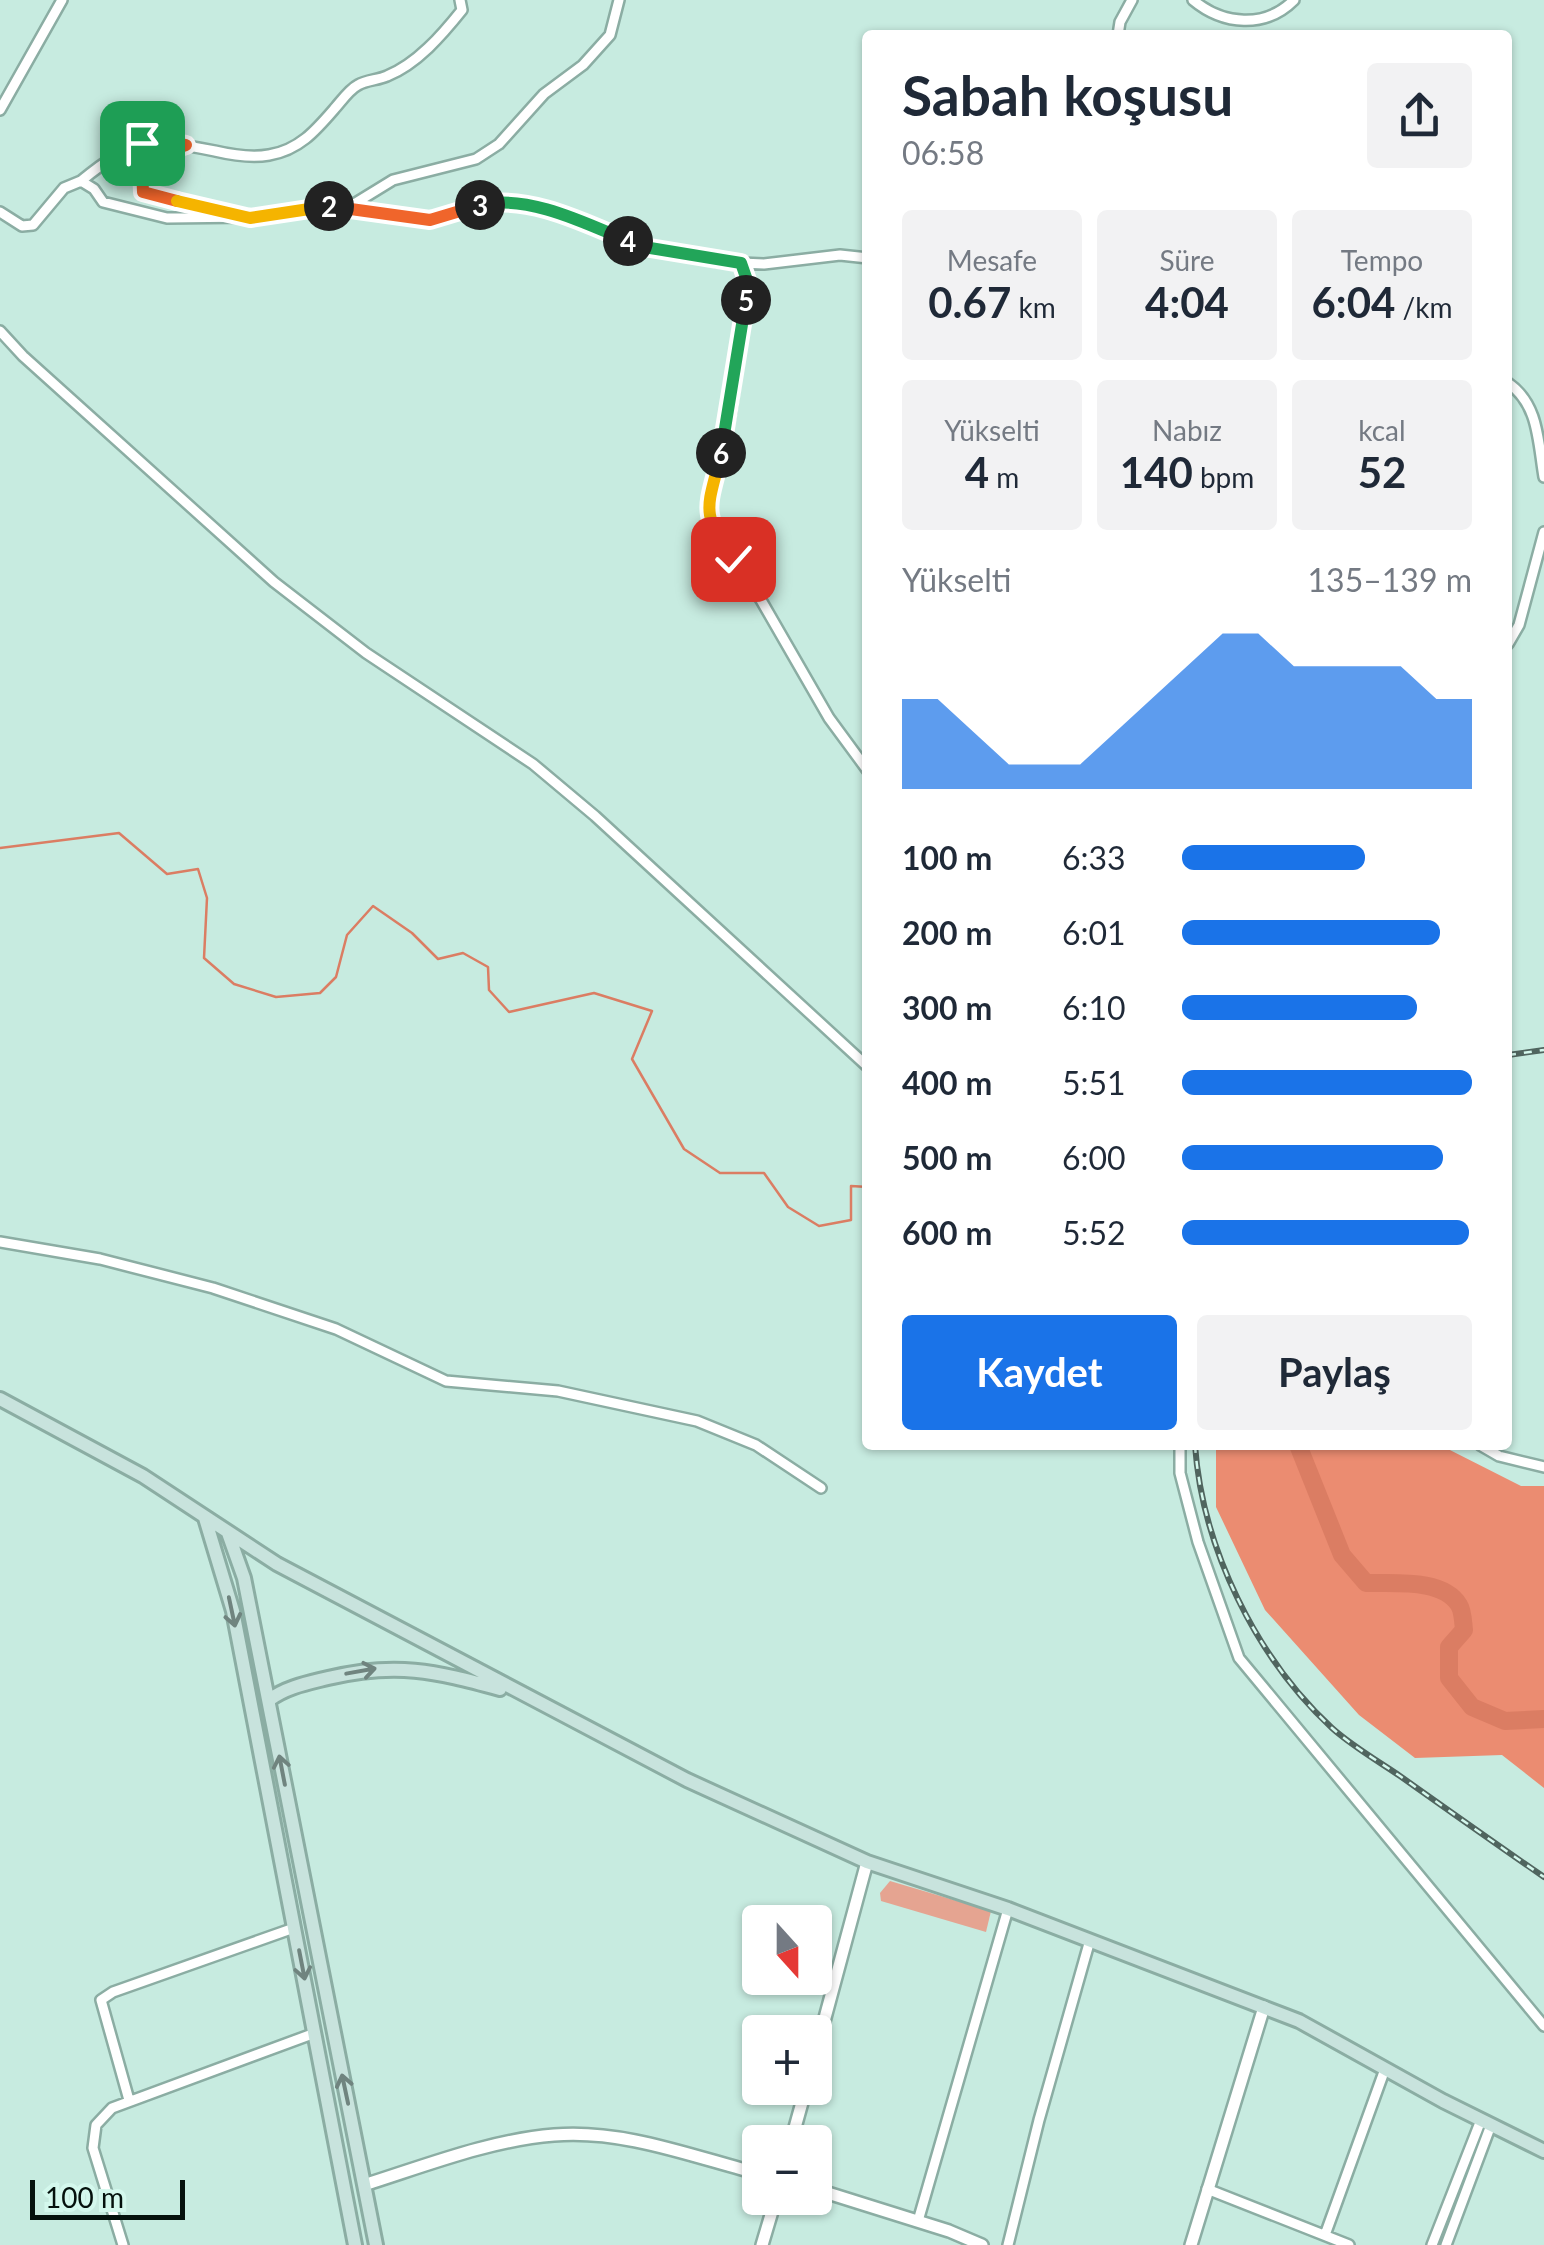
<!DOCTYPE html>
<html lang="tr">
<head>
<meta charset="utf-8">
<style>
  body { margin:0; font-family:Lato,sans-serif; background:#f2f2f3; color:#1f2937; height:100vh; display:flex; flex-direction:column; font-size:38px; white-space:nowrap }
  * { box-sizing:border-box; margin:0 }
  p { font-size:32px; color:#747a83 }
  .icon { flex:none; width:55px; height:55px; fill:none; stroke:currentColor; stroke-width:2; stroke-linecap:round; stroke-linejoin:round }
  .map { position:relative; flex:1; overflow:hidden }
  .panel { position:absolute; left:862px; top:30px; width:650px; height:1420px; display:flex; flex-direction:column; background:#fff; border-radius:10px; box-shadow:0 2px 8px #0004 }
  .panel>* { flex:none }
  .needle { width:65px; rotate:159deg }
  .controls { position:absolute; left:742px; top:1905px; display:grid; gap:20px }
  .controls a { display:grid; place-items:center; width:90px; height:90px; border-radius:10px; background:#fff; box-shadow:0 2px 8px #0004; font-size:50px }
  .scale { position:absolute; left:30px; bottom:25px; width:155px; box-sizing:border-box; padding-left:10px; border:5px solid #05110d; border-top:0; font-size:28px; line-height:35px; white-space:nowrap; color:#05110d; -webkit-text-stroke:8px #d4f8ed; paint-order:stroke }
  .pin { position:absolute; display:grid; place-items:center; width:85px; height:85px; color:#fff; margin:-42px; border-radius:20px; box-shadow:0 5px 15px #0006 }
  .km { position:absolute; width:50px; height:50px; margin:-25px; border-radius:50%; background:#222; color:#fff; font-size:28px; line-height:50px; text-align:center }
  .round { display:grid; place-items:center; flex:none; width:105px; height:105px; border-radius:10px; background:#f2f2f3 }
  .summary { display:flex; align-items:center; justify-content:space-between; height:170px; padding:0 40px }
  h1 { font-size:55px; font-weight:700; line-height:75px }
  .figures { display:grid; grid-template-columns:repeat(3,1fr); gap:15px; height:170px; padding:10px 40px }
  .figures div { display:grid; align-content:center; border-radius:10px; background:#f2f2f3; text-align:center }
  .figures b { font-size:42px; font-weight:700 }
  .figures small { font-size:28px; font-weight:400 }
  .figures p { font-size:28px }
  .chart { height:280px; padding:20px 40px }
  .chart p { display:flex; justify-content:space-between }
  .chart svg { width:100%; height:180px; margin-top:10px; fill:#1a73e8; opacity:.7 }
  .action { display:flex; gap:20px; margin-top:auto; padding:20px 40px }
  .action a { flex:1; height:115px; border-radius:10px; background:#1a73e8; color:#fff; font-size:40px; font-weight:700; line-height:115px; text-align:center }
  .action a+a { background:#f2f2f3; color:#1f2937 }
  ul { padding:0 40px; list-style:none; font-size:32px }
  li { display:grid; grid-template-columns:160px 120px 1fr; align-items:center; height:75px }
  li i { height:25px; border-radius:12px; background:#1a73e8 }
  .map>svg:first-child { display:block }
  .green { fill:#e5a491 }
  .forest { fill:#eb8c71 }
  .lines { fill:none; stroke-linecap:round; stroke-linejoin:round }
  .stream { stroke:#db7d63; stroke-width:2.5 }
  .river { stroke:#db7d63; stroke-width:18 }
  .minor-casing { stroke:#8bada3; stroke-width:14 }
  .tertiary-casing { stroke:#8bada3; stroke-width:16 }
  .secondary-casing { stroke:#8bada3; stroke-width:18 }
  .minor { stroke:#fff; stroke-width:9 }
  .tertiary { stroke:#fff; stroke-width:11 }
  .secondary { stroke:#c8e3dd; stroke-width:12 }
  .rail-casing { stroke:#50655f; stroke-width:6 }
  .rail { stroke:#d4f8ed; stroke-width:2.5; stroke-dasharray:8; stroke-linecap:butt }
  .oneway { stroke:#70847f }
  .split-1-casing { stroke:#fff; stroke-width:20 }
  .split-2-casing { stroke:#fff; stroke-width:20 }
  .split-3-casing { stroke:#fff; stroke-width:20 }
  .split-4-casing { stroke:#fff; stroke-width:20 }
  .split-5-casing { stroke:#fff; stroke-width:20 }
  .split-6-casing { stroke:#fff; stroke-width:20 }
  .split-7-casing { stroke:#fff; stroke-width:20 }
  .split-1 { stroke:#f0652b; stroke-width:12 }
  .split-2 { stroke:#f5b400; stroke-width:12 }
  .split-3 { stroke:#f0652b; stroke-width:12 }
  .split-4 { stroke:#22a559; stroke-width:12 }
  .split-5 { stroke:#22a559; stroke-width:12 }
  .split-6 { stroke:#22a559; stroke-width:12 }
  .split-7 { stroke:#f5b400; stroke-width:12 }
</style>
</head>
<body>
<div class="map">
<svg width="1544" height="2245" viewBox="0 0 1544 2245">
  <rect width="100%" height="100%" fill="#c7ebe0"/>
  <path class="green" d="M890,1881L991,1911L986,1932L881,1901L880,1893Z"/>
  <path class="forest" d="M1216,1445H1440L1521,1486H1544V1788L1502,1755L1415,1758L1359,1715L1265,1610L1216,1507Z"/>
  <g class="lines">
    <path class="stream" d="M0,848L119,833L167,874L198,869L207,898L204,958L234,984L276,997L320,993L336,977L347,935L373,906L412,933L438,959L463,953L488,967L489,990L509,1012L594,993L652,1011L632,1059L684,1149L720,1173H764L788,1207L819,1226L851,1220V1186L868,1187"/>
    <path class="river" d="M1298,1445L1342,1555L1366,1583C1393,1584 1443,1578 1459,1605C1463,1611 1463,1622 1464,1630L1449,1647V1678L1472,1707L1505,1721L1544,1719"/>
    <g class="minor-casing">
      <path id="minor" d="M1193,0C1223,25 1265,29 1294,0
        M1118,35L1120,22L1132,0
        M0,110L62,0
        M183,146L161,153L142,169L143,193L224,213
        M81,181C133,138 151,138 215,151C232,155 253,158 269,155C300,150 317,129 336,107C342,100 350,89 358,85C366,80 378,80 387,76C417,64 442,35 462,10L460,0
        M349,207L393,180L476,159L499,144L544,94L583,65L610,35L619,0
        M0,212L22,226L33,225L64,188L81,181L94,189L103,202L167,218L250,217L334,206L430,220L491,203L533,207L581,221L644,247L719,262L764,264L840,255L868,258
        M741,263L748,283C743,325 737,367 731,409C725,449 701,493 714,533L761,600L829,718L868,771
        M0,331L23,356L274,582L366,653L533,764L595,816L868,1067
        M1508,383C1539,404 1538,442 1544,477
        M1508,644L1519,625L1544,532
        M0,1242L100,1259L213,1288L336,1329L446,1381L558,1391L697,1421L756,1445L821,1488
        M1180,1445V1473L1198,1542L1239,1658L1544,2026
        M1480,1445L1499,1456L1544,1467
        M129,2100L101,2000L113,1992L294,1928
        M1207,2189L1349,2245
        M918,2221L1008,1909
        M1325,2235L1385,2069
        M123,2245L93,2148L96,2125L112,2108L315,2033
        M1008,2245L1039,2120L1090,1940
        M1432,2245L1481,2120
        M1446,2245L1491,2125"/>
    </g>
    <g class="tertiary-casing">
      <path id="tertiary" d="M815,2055L867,1862
        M791,2142L806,2088
        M367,2184C427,2165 491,2140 554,2135C623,2129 694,2157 760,2174
        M815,2189L949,2231L982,2245
        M762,2245L776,2198
        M1191,2245L1264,2007"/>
    </g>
    <g class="secondary-casing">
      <path id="secondary" d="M0,1399L143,1476L277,1564L687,1780L867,1862L1008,1909L1299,2021L1443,2101L1544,2151
        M205,1518L233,1611L355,2245
        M228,1533L244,1578L376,2245
        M269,1700C286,1687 308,1683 328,1678C396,1662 434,1671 500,1689"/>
    </g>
    <use href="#minor" class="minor"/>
    <use href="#tertiary" class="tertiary"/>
    <use href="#secondary" class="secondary"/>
    <g class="rail-casing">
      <path id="rail" d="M1508,1055L1544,1050
        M1195,1445C1202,1547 1256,1658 1332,1728C1352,1746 1378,1761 1400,1776C1448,1810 1496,1844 1544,1877"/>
    </g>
    <use href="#rail" class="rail"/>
  </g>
  <defs><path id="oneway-shaft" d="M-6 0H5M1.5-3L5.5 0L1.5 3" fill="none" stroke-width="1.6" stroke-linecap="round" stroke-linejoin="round" transform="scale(2.5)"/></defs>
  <g class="oneway">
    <use href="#oneway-shaft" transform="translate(232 1612) rotate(78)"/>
    <use href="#oneway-shaft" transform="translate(361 1671) rotate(-10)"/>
    <use href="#oneway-shaft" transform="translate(282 1770) rotate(-101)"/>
    <use href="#oneway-shaft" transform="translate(302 1965) rotate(79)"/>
    <use href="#oneway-shaft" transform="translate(345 2089) rotate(-102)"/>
  </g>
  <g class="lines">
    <g class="split-1-casing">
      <path id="split-1" d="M142,143L168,141L186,145L162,153L142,169L143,192L177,201"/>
    </g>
    <g class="split-2-casing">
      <path id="split-2" d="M177,201L250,218L329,206"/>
    </g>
    <g class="split-3-casing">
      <path id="split-3" d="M329,206L430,220L480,205"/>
    </g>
    <g class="split-4-casing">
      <path id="split-4" d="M480,205C528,194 585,223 628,241"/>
    </g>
    <g class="split-5-casing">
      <path id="split-5" d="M628,241L644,247L741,263L748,283L746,300"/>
    </g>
    <g class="split-6-casing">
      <path id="split-6" d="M721,453L746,300"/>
    </g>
    <g class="split-7-casing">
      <path id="split-7" d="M721,453C709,506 698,511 733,559"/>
    </g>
    <use href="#split-1" class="split-1"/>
    <use href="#split-2" class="split-2"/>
    <use href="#split-3" class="split-3"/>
    <use href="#split-4" class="split-4"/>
    <use href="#split-5" class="split-5"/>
    <use href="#split-6" class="split-6"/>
    <use href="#split-7" class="split-7"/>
  </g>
</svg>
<div class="controls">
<a><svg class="needle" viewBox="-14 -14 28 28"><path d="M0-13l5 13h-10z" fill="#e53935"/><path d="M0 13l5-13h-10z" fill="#747a83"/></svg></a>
<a>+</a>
<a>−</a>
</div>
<div class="scale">100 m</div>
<div class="pin" style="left:142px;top:143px;background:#1e9e55"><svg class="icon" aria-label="arrive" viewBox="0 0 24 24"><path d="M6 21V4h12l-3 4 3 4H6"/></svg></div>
<div class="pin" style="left:733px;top:559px;background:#d93025"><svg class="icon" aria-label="check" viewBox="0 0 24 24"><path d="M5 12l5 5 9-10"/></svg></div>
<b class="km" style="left:329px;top:206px">2</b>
<b class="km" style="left:480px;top:205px">3</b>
<b class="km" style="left:628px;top:241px">4</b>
<b class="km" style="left:746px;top:300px">5</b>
<b class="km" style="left:721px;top:453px">6</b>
<section class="panel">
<div class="summary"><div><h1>Sabah koşusu</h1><p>06:58</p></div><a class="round"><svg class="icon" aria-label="share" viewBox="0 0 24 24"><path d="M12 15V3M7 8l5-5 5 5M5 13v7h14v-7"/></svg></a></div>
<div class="figures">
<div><p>Mesafe</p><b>0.67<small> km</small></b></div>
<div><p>Süre</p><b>4:04</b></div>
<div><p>Tempo</p><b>6:04<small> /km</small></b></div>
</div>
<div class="figures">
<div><p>Yükselti</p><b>4<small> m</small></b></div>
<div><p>Nabız</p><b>140<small> bpm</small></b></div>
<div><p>kcal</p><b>52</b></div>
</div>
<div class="chart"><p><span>Yükselti</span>135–139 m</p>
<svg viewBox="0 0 160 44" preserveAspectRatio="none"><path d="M0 44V22L10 22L20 30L30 38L40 38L50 38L60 30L70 22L80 14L90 6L100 6L110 14L120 14L130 14L140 14L150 22L160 22V44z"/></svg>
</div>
<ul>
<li><b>100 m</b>6:33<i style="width:63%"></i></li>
<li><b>200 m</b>6:01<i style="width:89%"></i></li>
<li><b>300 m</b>6:10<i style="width:81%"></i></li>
<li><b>400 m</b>5:51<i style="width:100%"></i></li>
<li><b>500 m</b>6:00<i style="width:90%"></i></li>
<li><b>600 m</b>5:52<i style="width:99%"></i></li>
</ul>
<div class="action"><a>Kaydet</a><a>Paylaş</a></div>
</section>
</div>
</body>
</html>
